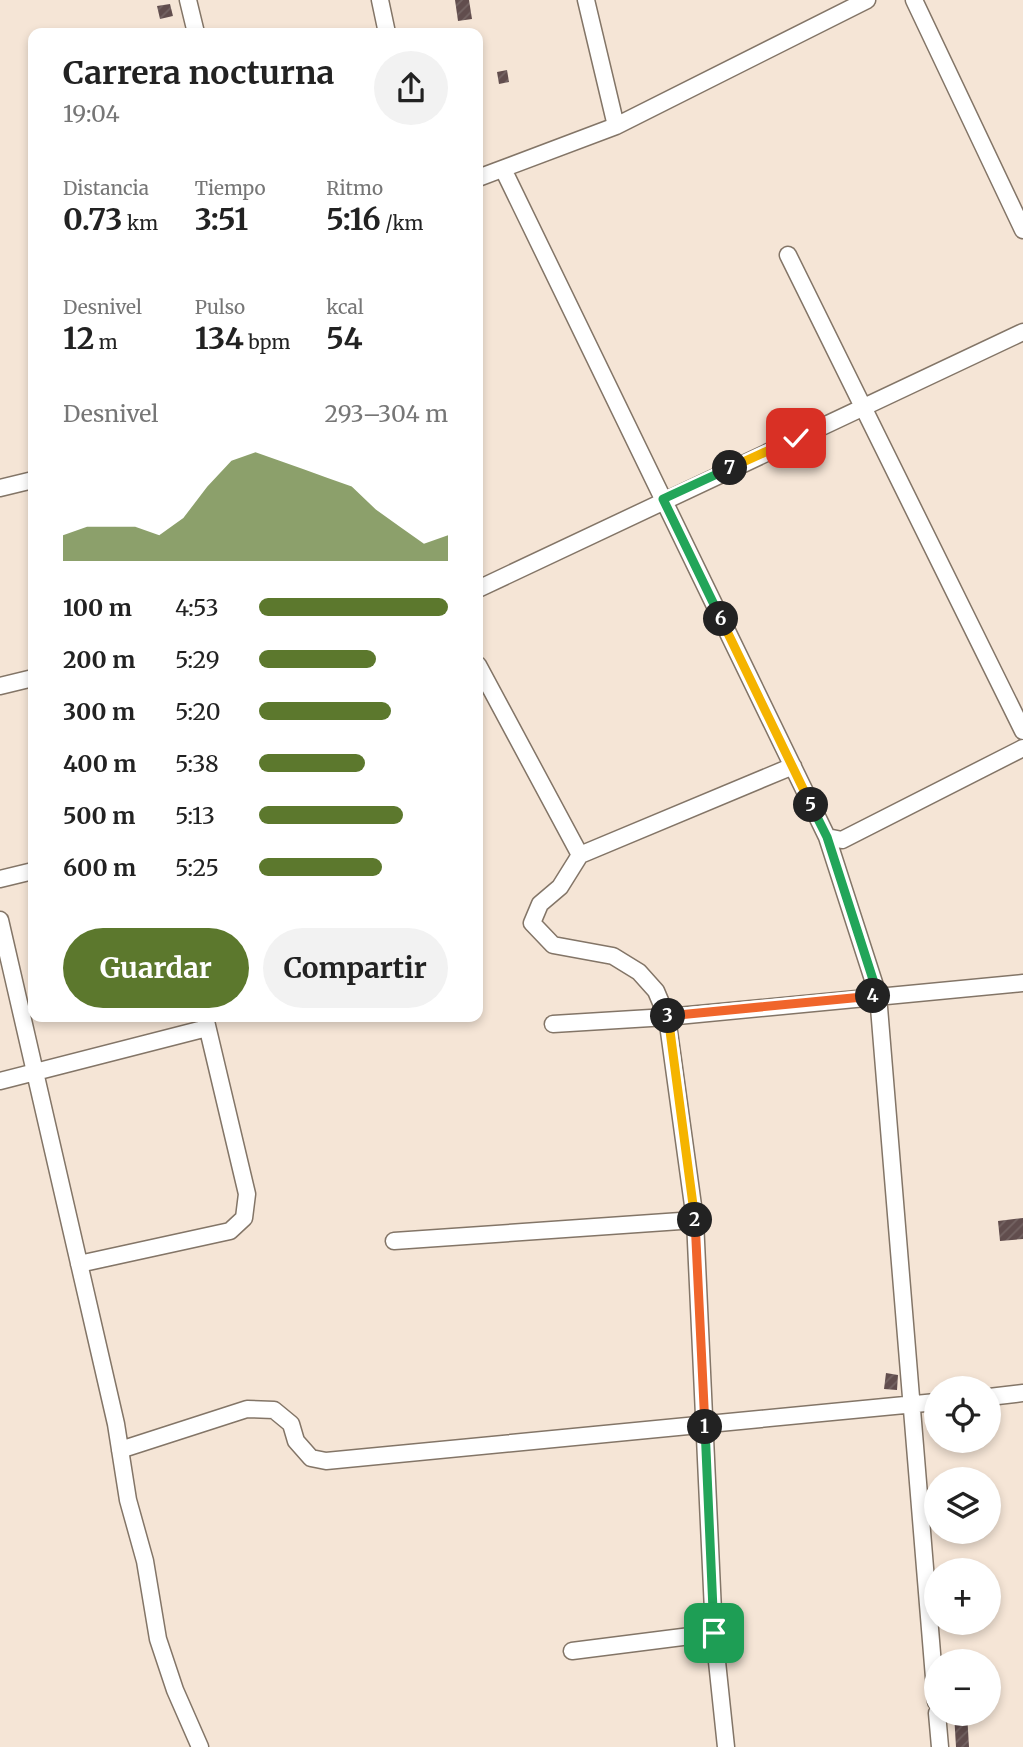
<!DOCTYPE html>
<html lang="es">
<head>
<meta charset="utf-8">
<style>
  body { margin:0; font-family:Merriweather,serif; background:#f2f2f2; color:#222; height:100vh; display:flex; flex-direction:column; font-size:26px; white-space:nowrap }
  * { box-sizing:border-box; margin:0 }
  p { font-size:23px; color:#767676 }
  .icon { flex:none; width:38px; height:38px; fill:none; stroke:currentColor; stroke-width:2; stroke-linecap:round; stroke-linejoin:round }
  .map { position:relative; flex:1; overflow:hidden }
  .side { position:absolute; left:28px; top:28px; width:455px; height:994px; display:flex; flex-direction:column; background:#fff; border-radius:14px; box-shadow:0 4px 10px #0003 }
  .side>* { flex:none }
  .fabs { position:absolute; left:924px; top:1376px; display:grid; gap:14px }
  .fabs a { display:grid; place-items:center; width:77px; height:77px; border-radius:50%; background:#fff; box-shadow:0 4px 10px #0003; font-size:35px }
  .pin { position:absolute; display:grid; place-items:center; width:60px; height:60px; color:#fff; margin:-30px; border-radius:14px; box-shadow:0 4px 10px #0006 }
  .km { position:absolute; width:35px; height:35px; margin:-18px; border-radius:50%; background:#222; color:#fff; font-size:19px; line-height:35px; text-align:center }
  .round { display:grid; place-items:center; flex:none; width:74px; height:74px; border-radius:37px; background:#f2f2f2 }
  .head { display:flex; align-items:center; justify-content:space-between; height:119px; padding:0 35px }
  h1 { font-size:32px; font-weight:700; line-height:52px }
  .stats { display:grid; grid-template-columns:repeat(3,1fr); gap:10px; height:119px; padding:7px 35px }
  .stats div { display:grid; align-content:center }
  .stats b { font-size:30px; font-weight:700 }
  .stats small { font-size:19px; font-weight:400 }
  .stats p { font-size:19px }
  .chart { height:196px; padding:14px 35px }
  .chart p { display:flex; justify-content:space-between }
  .chart svg { width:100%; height:126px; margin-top:7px; fill:#5c782d; opacity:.7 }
  .cta { display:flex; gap:14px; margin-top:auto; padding:14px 35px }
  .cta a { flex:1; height:80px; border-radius:42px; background:#5c782d; color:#fff; font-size:28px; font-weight:700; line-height:80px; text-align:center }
  .cta a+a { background:#f2f2f2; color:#222 }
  ul { padding:0 35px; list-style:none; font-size:23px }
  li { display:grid; grid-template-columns:112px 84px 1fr; align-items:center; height:52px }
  li i { height:18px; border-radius:9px; background:#5c782d }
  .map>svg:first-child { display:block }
  .building { fill:url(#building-hatch) }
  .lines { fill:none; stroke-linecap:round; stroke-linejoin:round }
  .minor-casing { stroke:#837567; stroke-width:19 }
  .minor { stroke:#fff; stroke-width:16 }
  .split-1-casing { stroke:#fff; stroke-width:14 }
  .split-2-casing { stroke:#fff; stroke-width:14 }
  .split-3-casing { stroke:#fff; stroke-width:14 }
  .split-4-casing { stroke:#fff; stroke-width:14 }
  .split-5-casing { stroke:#fff; stroke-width:14 }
  .split-6-casing { stroke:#fff; stroke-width:14 }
  .split-7-casing { stroke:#fff; stroke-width:14 }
  .split-8-casing { stroke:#fff; stroke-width:14 }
  .split-1 { stroke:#22a559; stroke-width:9 }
  .split-2 { stroke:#f0652b; stroke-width:9 }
  .split-3 { stroke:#f5b400; stroke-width:9 }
  .split-4 { stroke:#f0652b; stroke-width:9 }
  .split-5 { stroke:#22a559; stroke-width:9 }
  .split-6 { stroke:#f5b400; stroke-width:9 }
  .split-7 { stroke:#22a559; stroke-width:9 }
  .split-8 { stroke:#f5b400; stroke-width:9 }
</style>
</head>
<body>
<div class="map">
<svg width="1023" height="1747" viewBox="0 0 1023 1747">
  <defs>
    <pattern id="building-hatch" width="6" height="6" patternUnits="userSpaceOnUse" patternTransform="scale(1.75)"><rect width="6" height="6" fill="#614d4d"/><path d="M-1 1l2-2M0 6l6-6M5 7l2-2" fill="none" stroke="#746463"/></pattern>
  </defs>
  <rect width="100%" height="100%" fill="#f5e5d6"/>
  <path class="building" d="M455,0H469L472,19L458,21Z
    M170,4L173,16L160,19L157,6Z
    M507,70L509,82L499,84L497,72Z
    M1023,1218V1239L1000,1241L998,1221Z
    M886,1373L898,1375L897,1390L884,1389Z
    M954,1713H967L969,1747H956Z"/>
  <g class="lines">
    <g class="minor-casing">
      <path id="minor" d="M188,0L196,33
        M380,0L387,33
        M586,0L616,126
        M914,0L1023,230
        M503,169L827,837L878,995L936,1702
        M478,178L616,126L867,0
        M788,255L1023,731
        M0,488L33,480
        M478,589L1023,332
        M478,665L580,855L560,887L540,904L532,923L553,945L613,956L639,972L656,991L667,1017L695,1220L714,1633L726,1747
        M0,686L33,678
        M827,837L842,840L1023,748
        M580,855L793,766
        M0,879L33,871
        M0,920L116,1424L128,1500L145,1561L158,1639L175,1690L200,1747
        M553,1024L667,1017L1023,983
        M0,1081L207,1028
        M394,1241L695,1220
        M79,1264L230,1231L244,1218L247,1194L205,1017
        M989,1397L1023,1393
        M120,1450L247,1409L274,1410L291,1424L296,1441L311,1458L326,1461L936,1402
        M572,1651L714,1633
        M937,1713L940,1747"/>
    </g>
    <use href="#minor" class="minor"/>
  </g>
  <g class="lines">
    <g class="split-1-casing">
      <path id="split-1" d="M705,1427L714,1633"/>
    </g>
    <g class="split-2-casing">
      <path id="split-2" d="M695,1220L705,1427"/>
    </g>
    <g class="split-3-casing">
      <path id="split-3" d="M668,1016L695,1220"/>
    </g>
    <g class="split-4-casing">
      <path id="split-4" d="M668,1016L873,996"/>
    </g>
    <g class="split-5-casing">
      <path id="split-5" d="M811,805L827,837L878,995L873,996"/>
    </g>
    <g class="split-6-casing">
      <path id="split-6" d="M721,619L811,805"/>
    </g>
    <g class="split-7-casing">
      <path id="split-7" d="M721,619L663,499L730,468"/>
    </g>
    <g class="split-8-casing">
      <path id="split-8" d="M730,468L796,438"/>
    </g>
    <use href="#split-1" class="split-1"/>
    <use href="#split-2" class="split-2"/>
    <use href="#split-3" class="split-3"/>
    <use href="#split-4" class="split-4"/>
    <use href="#split-5" class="split-5"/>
    <use href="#split-6" class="split-6"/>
    <use href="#split-7" class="split-7"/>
    <use href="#split-8" class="split-8"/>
  </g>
</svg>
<div class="fabs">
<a><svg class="icon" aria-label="locate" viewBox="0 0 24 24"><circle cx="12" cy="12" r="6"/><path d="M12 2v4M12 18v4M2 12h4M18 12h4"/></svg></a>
<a><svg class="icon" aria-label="layers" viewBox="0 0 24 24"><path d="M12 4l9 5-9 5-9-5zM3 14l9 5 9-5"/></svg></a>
<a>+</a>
<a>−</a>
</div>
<div class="pin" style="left:714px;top:1633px;background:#1e9e55"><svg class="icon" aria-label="arrive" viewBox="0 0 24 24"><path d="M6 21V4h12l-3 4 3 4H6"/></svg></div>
<div class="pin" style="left:796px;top:438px;background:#d93025"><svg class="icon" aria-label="check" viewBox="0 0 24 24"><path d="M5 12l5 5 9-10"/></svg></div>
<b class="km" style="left:705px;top:1427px">1</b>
<b class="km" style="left:695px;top:1220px">2</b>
<b class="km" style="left:668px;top:1016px">3</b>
<b class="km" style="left:873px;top:996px">4</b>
<b class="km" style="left:811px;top:805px">5</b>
<b class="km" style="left:721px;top:619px">6</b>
<b class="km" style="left:730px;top:468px">7</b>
<section class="side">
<div class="head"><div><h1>Carrera nocturna</h1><p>19:04</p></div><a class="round"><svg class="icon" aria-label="share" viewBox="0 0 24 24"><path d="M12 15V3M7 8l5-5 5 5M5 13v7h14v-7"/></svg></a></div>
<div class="stats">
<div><p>Distancia</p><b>0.73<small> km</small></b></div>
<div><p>Tiempo</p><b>3:51</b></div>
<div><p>Ritmo</p><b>5:16<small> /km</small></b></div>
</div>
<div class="stats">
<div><p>Desnivel</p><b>12<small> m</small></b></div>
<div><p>Pulso</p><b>134<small> bpm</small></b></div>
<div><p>kcal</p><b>54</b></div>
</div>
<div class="chart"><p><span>Desnivel</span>293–304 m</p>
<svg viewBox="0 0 160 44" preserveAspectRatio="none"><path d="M0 44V35L10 32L20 32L30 32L40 35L50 29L60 18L70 9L80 6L90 9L100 12L110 15L120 18L130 26L140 32L150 38L160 35V44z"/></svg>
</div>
<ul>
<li><b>100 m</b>4:53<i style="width:100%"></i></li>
<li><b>200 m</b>5:29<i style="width:62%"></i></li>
<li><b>300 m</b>5:20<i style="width:70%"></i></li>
<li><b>400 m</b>5:38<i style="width:56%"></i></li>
<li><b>500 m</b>5:13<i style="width:76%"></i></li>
<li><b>600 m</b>5:25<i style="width:65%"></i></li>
</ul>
<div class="cta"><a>Guardar</a><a>Compartir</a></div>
</section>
</div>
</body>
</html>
